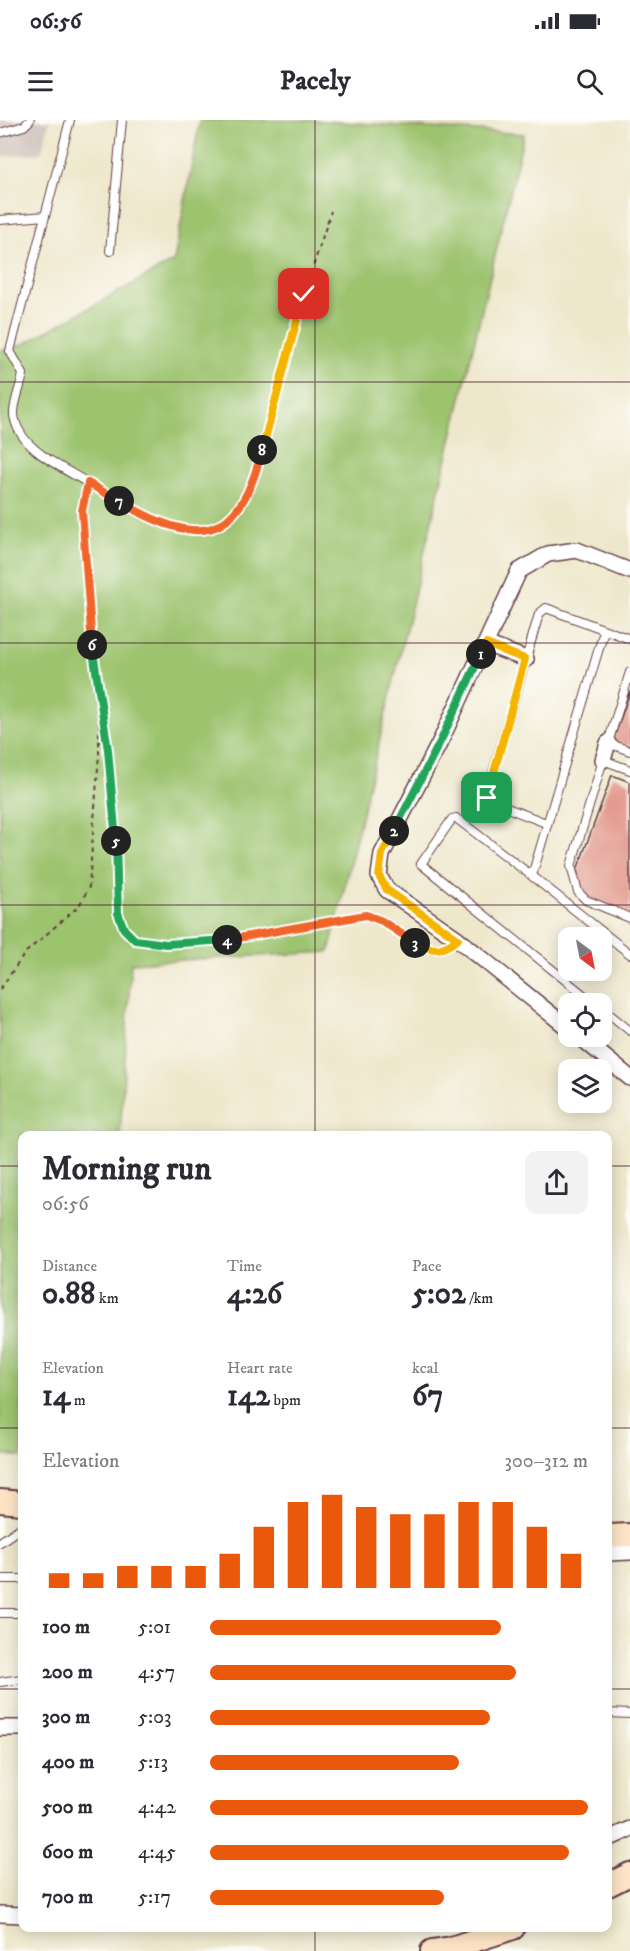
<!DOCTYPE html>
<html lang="en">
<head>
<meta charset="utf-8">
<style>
  body { margin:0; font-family:"IM FELL DW Pica",serif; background:#f2f2f3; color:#2b2b33; height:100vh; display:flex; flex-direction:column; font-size:22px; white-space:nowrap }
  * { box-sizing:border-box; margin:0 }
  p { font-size:20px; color:#7c7c81 }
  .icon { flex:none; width:33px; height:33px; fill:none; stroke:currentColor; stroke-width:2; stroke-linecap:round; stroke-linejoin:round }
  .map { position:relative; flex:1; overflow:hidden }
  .side { position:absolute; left:18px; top:1011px; width:594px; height:801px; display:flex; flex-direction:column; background:#fff; border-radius:12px; box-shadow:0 3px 15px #0003 }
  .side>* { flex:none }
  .needle { width:39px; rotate:148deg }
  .fabs { position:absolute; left:558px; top:807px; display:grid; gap:12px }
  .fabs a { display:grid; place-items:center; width:54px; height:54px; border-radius:12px; background:#fff; box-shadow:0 3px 15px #0003; font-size:30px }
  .pin { position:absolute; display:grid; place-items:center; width:51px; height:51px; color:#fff; margin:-26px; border-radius:12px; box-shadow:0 3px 9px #0006 }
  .km { position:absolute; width:30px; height:30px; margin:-15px; border-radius:50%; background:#222; color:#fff; font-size:16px; line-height:30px; text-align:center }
  .round { display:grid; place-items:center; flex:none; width:63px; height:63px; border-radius:12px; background:#f2f2f3 }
  .head { display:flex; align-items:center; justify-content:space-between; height:102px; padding:0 24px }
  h1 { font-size:33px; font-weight:800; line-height:45px }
  .metrics { display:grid; grid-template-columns:repeat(3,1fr); gap:9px; height:102px; padding:6px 24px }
  .metrics div { display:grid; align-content:center }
  .metrics b { font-size:30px; font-weight:800 }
  .metrics small { font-size:16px; font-weight:400 }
  .metrics p { font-size:16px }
  .chart { height:168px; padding:12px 24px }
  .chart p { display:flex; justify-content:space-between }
  .chart svg { width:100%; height:108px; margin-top:6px; stroke:#ea580c; stroke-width:6 }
  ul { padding:0 24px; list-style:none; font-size:20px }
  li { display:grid; grid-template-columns:96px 72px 1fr; align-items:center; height:45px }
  li i { height:15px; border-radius:8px; background:#ea580c }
  .status { display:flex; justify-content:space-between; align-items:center; height:42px; padding:0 30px; background:#fff; direction:ltr }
  .status svg { height:16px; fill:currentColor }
  header { display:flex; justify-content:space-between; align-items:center; height:78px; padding:0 24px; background:#fff; font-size:27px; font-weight:800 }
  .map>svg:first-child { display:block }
  .industrial { fill:#cec1b9 }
  .green { fill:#9cc36e; stroke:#73714c; stroke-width:1.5 }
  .building { fill:#e08d81 }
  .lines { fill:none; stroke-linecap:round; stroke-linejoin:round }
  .lane-casing { stroke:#633d43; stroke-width:10 }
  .street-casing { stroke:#633d43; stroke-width:18 }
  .secondary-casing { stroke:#633d43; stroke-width:26 }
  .path { stroke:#633d43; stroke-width:2; stroke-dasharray:4.5 4.5; stroke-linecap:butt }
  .lane { stroke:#fff; stroke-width:8 }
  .street { stroke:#fff; stroke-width:15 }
  .secondary { stroke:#fee4c6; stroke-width:22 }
  .split-1-casing { stroke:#fff; stroke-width:12 }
  .split-2-casing { stroke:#fff; stroke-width:12 }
  .split-3-casing { stroke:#fff; stroke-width:12 }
  .split-4-casing { stroke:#fff; stroke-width:12 }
  .split-5-casing { stroke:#fff; stroke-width:12 }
  .split-6-casing { stroke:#fff; stroke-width:12 }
  .split-7-casing { stroke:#fff; stroke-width:12 }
  .split-8-casing { stroke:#fff; stroke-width:12 }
  .split-9-casing { stroke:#fff; stroke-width:12 }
  .split-1 { stroke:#f5b400; stroke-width:8 }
  .split-2 { stroke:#22a559; stroke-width:8 }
  .split-3 { stroke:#f5b400; stroke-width:8 }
  .split-4 { stroke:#f0652b; stroke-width:8 }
  .split-5 { stroke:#22a559; stroke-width:8 }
  .split-6 { stroke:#22a559; stroke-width:8 }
  .split-7 { stroke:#f0652b; stroke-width:8 }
  .split-8 { stroke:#f0652b; stroke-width:8 }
  .split-9 { stroke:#f5b400; stroke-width:8 }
  .grid { fill:none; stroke:#4a1f2b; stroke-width:1.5; stroke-opacity:0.55 }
</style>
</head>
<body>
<div class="status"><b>06:56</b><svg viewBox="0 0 49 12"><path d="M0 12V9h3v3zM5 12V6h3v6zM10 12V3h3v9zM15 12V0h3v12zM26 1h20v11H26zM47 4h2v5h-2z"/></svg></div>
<header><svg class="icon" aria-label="menu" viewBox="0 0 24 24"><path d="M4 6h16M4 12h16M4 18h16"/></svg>Pacely<svg class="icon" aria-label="search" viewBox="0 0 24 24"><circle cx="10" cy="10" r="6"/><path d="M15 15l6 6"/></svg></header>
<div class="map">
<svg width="630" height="1831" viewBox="0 0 630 1831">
  <rect width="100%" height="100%" fill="#fdfcf7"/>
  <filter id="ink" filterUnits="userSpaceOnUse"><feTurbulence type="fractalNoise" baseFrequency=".0167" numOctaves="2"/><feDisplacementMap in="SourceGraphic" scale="12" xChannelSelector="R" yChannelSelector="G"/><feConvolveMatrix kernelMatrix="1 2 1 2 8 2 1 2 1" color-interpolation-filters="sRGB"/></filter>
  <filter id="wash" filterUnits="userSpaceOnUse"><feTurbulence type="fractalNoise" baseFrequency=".008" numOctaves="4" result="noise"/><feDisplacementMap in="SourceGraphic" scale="24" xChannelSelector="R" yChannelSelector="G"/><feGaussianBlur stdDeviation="1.35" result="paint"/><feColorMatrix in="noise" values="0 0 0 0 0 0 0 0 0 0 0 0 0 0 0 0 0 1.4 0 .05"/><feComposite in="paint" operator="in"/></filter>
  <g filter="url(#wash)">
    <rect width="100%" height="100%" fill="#eee7cb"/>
    <path class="industrial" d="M0,0H50L41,33L0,37Z"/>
    <path class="green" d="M200,0H309L524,14L329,832L131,843L120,1015L22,1016V1337L0,1334V231L24,224L174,141Z"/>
    <g id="blocks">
      <path class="building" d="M630,571V627L613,621Z
        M612,655L630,662V795L587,778L581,771L577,750Z"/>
    </g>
  </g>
  <g filter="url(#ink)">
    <use href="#blocks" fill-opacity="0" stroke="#633d43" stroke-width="1.5"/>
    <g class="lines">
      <g class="lane-casing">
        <path id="lane" d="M70,0L10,231L23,254C21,266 13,284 14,295C18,329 64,348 88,363
          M0,13L24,6L30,0
          M0,100L45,96
          M110,131L122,0
          M630,552L608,623L630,631
          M630,650L603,640L571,746L578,772L586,780L630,798
          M546,703L489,681L487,673L539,494L546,488L630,519
          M532,756L630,834
          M595,884L421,744L452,699L456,698L532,756L604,511
          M602,888L630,911
          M0,1422L22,1407
          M0,1459H22
          M0,1493H22
          M0,1562L22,1559
          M608,1593L630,1594"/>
      </g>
      <g class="street-casing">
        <path id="street" d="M486,524L526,539
          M603,640L608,623
          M568,908L458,819L387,770L379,756L382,734L441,620L519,451L548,434L577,430L630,451
          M579,916L630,958
          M608,1433L630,1432
          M0,1608H22
          M608,1719L630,1709
          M0,1794L22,1795"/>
      </g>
      <g class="secondary-casing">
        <path id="secondary" d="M0,1381L22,1383
          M608,1416L630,1415
          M608,1765L630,1754
          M432,1831L451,1828L513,1808"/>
      </g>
      <path class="path" d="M97,368C127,386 195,429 227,401C240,391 246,377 253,363L304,175L331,91
        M86,373L82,391L89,496L108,630L116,714L118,793L124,809L135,820L166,824L227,820L366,795C392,806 416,833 446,828
        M0,869L26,832L79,786L89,767L99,634V588"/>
      <use href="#lane" class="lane"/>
      <use href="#street" class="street"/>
      <use href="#secondary" class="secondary"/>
    </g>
  </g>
  <g class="lines" filter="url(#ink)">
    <g class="split-1-casing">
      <path id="split-1" d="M481,534L486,524L525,539L487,678"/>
    </g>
    <g class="split-2-casing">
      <path id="split-2" d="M394,711L441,620L481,534"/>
    </g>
    <g class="split-3-casing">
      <path id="split-3" d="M394,711L382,734L379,756L387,770L458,819C441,832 435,831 415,823"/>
    </g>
    <g class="split-4-casing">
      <path id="split-4" d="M227,820L366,795L382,801L415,823"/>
    </g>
    <g class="split-5-casing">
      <path id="split-5" d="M116,721L118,793L124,809L135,820L166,824L227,820"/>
    </g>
    <g class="split-6-casing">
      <path id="split-6" d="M92,525L108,630L116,721"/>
    </g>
    <g class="split-7-casing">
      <path id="split-7" d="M92,525L82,391L88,363L119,381"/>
    </g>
    <g class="split-8-casing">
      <path id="split-8" d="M119,381C198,427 238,425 262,330"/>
    </g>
    <g class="split-9-casing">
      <path id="split-9" d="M262,330L304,174"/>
    </g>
    <use href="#split-1" class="split-1"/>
    <use href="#split-2" class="split-2"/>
    <use href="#split-3" class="split-3"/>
    <use href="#split-4" class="split-4"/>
    <use href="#split-5" class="split-5"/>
    <use href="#split-6" class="split-6"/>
    <use href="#split-7" class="split-7"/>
    <use href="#split-8" class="split-8"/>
    <use href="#split-9" class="split-9"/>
  </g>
  <path class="grid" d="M315,0V1016M0,262H630M0,523H630M0,785H630M0,1046H22M608,1046H630M0,1308H22M608,1308H630M0,1569H22M608,1569H630M315,1808V1831"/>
</svg>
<div class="fabs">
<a><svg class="needle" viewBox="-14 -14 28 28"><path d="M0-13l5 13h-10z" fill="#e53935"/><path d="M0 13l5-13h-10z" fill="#7c7c81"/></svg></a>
<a><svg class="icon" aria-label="locate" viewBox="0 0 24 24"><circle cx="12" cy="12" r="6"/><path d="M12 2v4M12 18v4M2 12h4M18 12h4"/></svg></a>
<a><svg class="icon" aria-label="layers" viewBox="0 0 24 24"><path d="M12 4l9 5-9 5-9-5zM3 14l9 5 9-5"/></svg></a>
</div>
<div class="pin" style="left:487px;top:678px;background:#1e9e55"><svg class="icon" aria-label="arrive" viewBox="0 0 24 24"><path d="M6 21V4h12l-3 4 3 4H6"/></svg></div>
<div class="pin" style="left:304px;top:174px;background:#d93025"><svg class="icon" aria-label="check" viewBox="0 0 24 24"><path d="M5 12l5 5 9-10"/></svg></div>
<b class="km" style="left:481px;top:534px">1</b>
<b class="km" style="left:394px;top:711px">2</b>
<b class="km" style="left:415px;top:823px">3</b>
<b class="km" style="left:227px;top:820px">4</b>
<b class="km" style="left:116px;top:721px">5</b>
<b class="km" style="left:92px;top:525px">6</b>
<b class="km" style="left:119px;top:381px">7</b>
<b class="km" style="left:262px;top:330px">8</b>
<section class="side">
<div class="head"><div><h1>Morning run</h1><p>06:56</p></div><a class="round"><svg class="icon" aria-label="share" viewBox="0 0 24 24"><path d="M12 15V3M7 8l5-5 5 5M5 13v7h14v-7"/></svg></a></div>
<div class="metrics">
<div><p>Distance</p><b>0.88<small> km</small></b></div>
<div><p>Time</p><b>4:26</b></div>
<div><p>Pace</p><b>5:02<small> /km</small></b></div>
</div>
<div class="metrics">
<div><p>Elevation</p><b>14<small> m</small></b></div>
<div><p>Heart rate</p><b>142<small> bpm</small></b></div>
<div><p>kcal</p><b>67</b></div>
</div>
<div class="chart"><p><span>Elevation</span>300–312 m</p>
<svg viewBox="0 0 160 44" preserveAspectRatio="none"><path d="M5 44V38M15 44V38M25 44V35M35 44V35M45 44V35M55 44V30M65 44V19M75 44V9M85 44V6M95 44V11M105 44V14M115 44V14M125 44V9M135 44V9M145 44V19M155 44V30"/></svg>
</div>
<ul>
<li><b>100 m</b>5:01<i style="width:77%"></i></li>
<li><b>200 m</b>4:57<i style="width:81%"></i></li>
<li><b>300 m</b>5:03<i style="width:74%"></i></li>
<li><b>400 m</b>5:13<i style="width:66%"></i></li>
<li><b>500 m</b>4:42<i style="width:100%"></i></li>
<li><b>600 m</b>4:45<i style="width:95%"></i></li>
<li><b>700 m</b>5:17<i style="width:62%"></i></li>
</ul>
</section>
</div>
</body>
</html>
